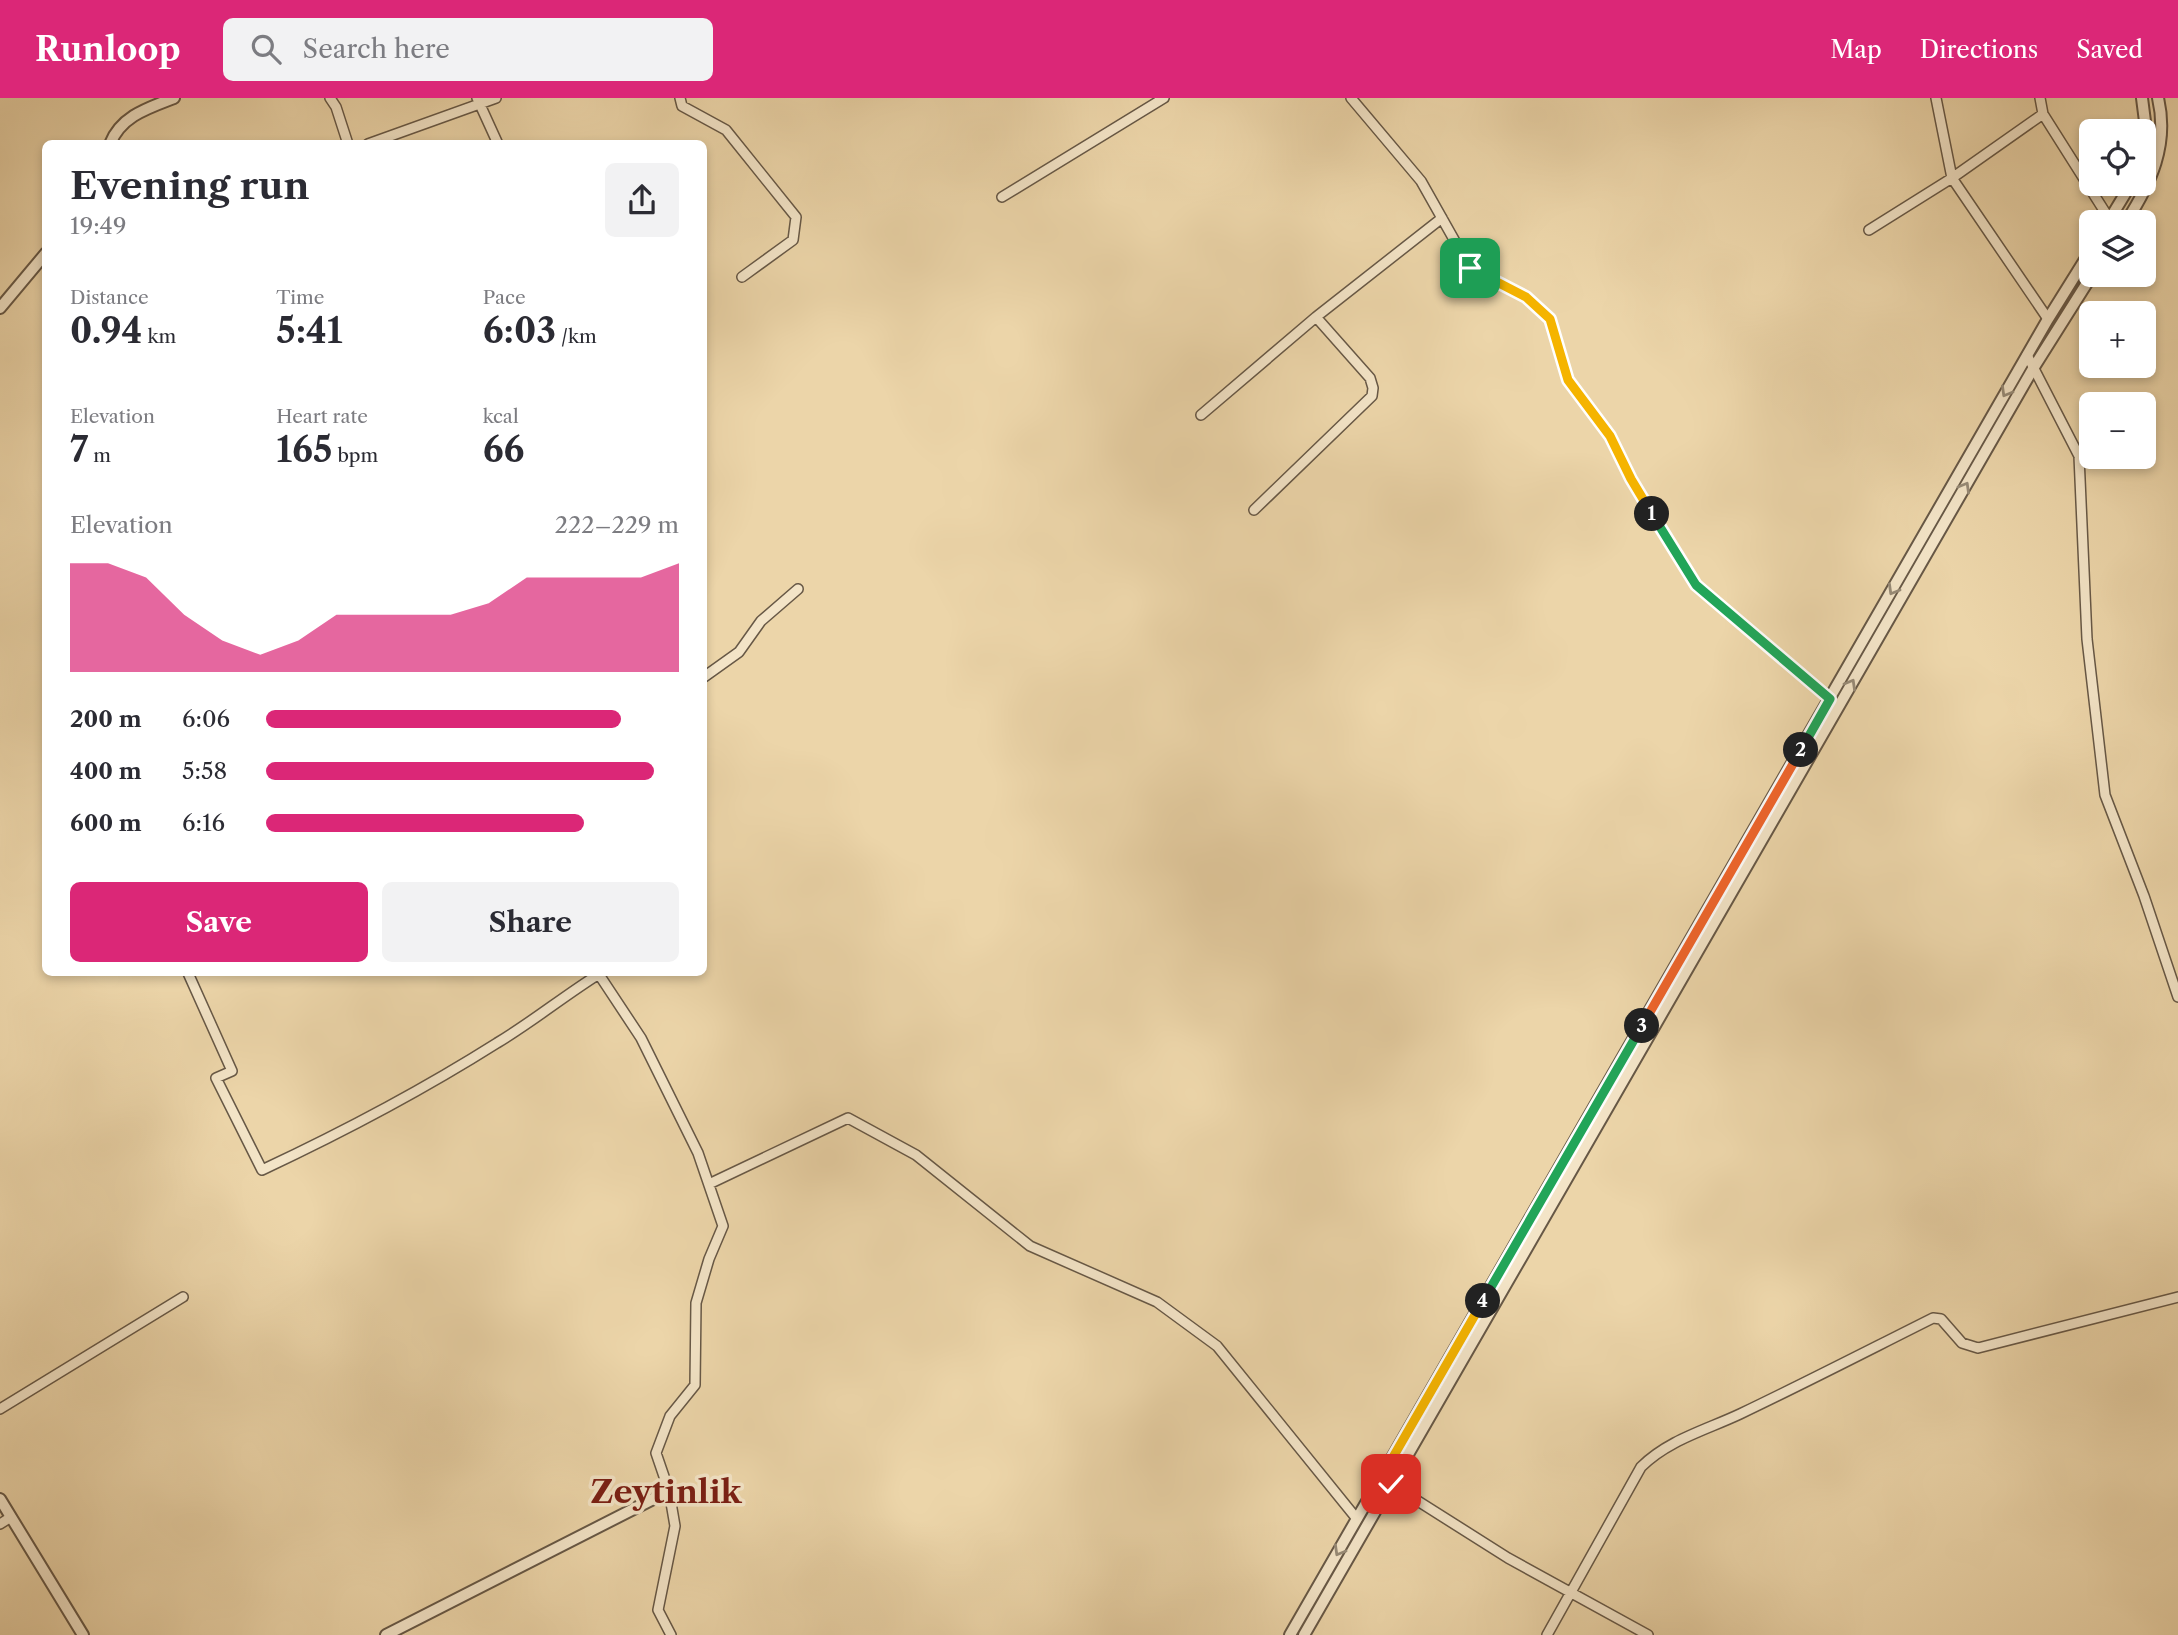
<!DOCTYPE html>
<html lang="en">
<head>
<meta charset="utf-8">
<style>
  body { margin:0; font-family:"Libre Caslon Text",serif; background:#f2f2f3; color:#2b2b33; height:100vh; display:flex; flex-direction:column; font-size:26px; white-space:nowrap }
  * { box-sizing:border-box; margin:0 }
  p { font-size:23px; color:#7c7c81 }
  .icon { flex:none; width:38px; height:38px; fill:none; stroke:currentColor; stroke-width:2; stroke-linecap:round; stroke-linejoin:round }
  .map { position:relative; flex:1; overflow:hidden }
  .details { position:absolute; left:42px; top:42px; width:665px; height:836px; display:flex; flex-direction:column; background:#fff; border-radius:10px; box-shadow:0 4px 10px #0003 }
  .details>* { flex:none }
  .fabs { position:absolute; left:2079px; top:21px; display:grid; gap:14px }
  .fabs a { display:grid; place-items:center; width:77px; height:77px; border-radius:10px; background:#fff; box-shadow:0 4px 10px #0003; font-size:35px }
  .pin { position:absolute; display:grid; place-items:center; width:60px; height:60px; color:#fff; margin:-30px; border-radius:14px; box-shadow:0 4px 10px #0006 }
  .km { position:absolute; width:35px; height:35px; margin:-18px; border-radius:50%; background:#222; color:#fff; font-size:19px; line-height:35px; text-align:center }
  .round { display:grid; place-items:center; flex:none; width:74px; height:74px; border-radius:10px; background:#f2f2f3 }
  .head { display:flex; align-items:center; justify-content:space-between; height:119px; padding:0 28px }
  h1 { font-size:38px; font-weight:700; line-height:52px }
  .metrics { display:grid; grid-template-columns:repeat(3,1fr); gap:10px; height:119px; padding:7px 28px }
  .metrics div { display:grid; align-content:center }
  .metrics b { font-size:35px; font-weight:700 }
  .metrics small { font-size:19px; font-weight:400 }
  .metrics p { font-size:19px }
  .chart { height:196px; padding:14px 28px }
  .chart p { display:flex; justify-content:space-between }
  .chart svg { width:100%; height:126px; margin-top:7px; fill:#db2777; opacity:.7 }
  .action { display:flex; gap:14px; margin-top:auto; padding:14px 28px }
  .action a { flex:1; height:80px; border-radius:10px; background:#db2777; color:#fff; font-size:28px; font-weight:700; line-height:80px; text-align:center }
  .action a+a { background:#f2f2f3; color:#2b2b33 }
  ul { padding:0 28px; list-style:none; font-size:23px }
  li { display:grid; grid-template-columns:112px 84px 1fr; align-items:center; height:52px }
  li i { height:18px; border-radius:9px; background:#db2777 }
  header { display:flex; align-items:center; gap:42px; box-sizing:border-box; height:98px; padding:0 35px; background:#db2777; color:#fff }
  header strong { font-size:33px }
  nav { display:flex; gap:38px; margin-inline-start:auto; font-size:24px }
  .search { width:490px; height:63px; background:#f2f2f3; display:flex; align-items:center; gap:18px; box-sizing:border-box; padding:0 24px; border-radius:10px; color:#7c7c81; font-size:26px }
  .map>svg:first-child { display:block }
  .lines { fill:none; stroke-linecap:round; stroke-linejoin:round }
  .minor-casing { stroke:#675846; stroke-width:12 }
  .tertiary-casing { stroke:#675846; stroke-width:14 }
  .minor { stroke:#f3e4c7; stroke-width:9 }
  .tertiary { stroke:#f3e4c7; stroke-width:10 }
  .oneway { stroke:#978a76 }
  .split-1-casing { stroke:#fff; stroke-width:14 }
  .split-2-casing { stroke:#fff; stroke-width:14 }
  .split-3-casing { stroke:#fff; stroke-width:14 }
  .split-4-casing { stroke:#fff; stroke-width:14 }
  .split-5-casing { stroke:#fff; stroke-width:14 }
  .split-1 { stroke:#f5b400; stroke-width:9 }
  .split-2 { stroke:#22a559; stroke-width:9 }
  .split-3 { stroke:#f0652b; stroke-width:9 }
  .split-4 { stroke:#22a559; stroke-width:9 }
  .split-5 { stroke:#f5b400; stroke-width:9 }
  .labels { text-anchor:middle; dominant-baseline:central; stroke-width:7; stroke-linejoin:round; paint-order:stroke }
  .district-label { font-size:32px; font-weight:bold; fill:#7a1f14; stroke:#f3e4c7 }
</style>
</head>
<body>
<header>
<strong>Runloop</strong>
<div class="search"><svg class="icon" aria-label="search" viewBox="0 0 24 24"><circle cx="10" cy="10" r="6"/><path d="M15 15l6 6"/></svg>Search here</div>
<nav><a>Map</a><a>Directions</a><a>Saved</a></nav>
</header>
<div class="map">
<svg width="2178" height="1537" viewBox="0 0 2178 1537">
  <rect width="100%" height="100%" fill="#ecd5a9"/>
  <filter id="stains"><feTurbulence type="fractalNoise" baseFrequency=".00286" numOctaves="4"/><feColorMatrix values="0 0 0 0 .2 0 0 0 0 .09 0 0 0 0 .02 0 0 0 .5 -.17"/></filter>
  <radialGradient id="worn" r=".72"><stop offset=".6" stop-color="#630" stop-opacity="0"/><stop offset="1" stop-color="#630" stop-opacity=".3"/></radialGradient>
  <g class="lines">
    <g class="minor-casing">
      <path id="minor" d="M330,0L336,9L348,46
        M477,0L498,46
        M680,0L682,8L726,32L796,119L793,142L742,179
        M1351,0L1421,83L1470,170L1526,199L1550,221L1568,282L1610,338L1631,381L1696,487L1830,601
        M1936,0L1952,80L2048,221
        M2040,0L2043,16
        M368,46L496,0
        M1002,99L1164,0
        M1869,132L1952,80L2043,16L2110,122
        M2027,257L2079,358L2087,541L2105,697L2144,798L2178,899
        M1201,317L1316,219L1442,120
        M1254,412L1372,298L1373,290L1370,280L1316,219
        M704,579L739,554L761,523L798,491
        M188,875L232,973L216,980L262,1072C343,1034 421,993 497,945C532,924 564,898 599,876
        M598,875L641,940L698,1055L723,1128L709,1161L696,1205L695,1287L670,1318L656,1355L669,1393L675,1428L658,1512L671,1537
        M709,1086L848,1020L916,1057L1030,1148L1157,1204L1217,1248L1357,1421
        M0,1311L183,1199
        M1391,1386L1508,1460L1648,1537
        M0,1426L11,1419
        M1547,1537L1641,1369C1668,1342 1706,1332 1740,1316C1805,1285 1869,1252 1933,1220L1941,1221L1962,1245L1978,1250L2178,1199"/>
    </g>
    <g class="tertiary-casing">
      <path id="tertiary" d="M2142,0L2147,39L2144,55
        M110,46C121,18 148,10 174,0
        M2108,124L2131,86
        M2126,124C2151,85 2169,47 2158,0
        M0,210L46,155
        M0,1401L83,1537
        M386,1537L669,1393
        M1290,1537L2048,221L2091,152
        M1304,1537L2034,269L2092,177"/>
    </g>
    <use href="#minor" class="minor"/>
    <use href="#tertiary" class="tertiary"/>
  </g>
  <defs><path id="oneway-chevron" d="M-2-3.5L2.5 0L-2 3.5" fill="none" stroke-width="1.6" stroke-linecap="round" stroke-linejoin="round" transform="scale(1.75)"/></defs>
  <g class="oneway">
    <use href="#oneway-chevron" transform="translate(2006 294) rotate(120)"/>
    <use href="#oneway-chevron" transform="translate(1965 389) rotate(-60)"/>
    <use href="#oneway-chevron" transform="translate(1893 492) rotate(120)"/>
    <use href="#oneway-chevron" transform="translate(1851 586) rotate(-60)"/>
    <use href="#oneway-chevron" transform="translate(1339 1453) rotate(120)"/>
  </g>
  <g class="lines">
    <g class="split-1-casing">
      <path id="split-1" d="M1470,170L1526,199L1550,221L1568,282L1610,338L1631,381L1652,416"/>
    </g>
    <g class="split-2-casing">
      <path id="split-2" d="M1652,416L1696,487L1830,601L1801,652"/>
    </g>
    <g class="split-3-casing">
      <path id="split-3" d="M1642,928L1801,652"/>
    </g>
    <g class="split-4-casing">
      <path id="split-4" d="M1483,1203L1642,928"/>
    </g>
    <g class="split-5-casing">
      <path id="split-5" d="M1391,1386L1381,1380L1483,1203"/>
    </g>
    <use href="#split-1" class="split-1"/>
    <use href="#split-2" class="split-2"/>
    <use href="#split-3" class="split-3"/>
    <use href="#split-4" class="split-4"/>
    <use href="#split-5" class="split-5"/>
  </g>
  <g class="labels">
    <g class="district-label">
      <text x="666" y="1393">Zeytinlik</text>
    </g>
  </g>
  <rect width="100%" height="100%" filter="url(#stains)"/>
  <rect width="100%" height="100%" fill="url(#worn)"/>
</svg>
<div class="fabs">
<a><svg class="icon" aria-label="locate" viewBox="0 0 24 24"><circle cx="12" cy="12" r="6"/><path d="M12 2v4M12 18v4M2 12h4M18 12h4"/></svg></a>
<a><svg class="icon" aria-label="layers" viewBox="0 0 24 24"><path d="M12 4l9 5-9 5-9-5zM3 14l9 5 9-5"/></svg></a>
<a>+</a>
<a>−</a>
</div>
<div class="pin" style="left:1470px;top:170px;background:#1e9e55"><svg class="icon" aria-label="arrive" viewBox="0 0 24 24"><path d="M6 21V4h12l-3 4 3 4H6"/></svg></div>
<div class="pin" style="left:1391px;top:1386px;background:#d93025"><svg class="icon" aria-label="check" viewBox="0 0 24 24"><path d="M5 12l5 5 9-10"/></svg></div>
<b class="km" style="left:1652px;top:416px">1</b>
<b class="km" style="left:1801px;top:652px">2</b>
<b class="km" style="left:1642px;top:928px">3</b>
<b class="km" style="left:1483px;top:1203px">4</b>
<section class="details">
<div class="head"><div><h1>Evening run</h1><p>19:49</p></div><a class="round"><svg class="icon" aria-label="share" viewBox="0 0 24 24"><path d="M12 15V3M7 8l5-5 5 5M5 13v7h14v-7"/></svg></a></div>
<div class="metrics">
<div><p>Distance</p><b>0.94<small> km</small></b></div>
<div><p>Time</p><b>5:41</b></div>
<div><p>Pace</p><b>6:03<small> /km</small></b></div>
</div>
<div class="metrics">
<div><p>Elevation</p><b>7<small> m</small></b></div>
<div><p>Heart rate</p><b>165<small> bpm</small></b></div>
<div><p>kcal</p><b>66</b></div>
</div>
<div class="chart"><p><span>Elevation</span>222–229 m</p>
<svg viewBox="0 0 160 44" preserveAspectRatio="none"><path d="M0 44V6L10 6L20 11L30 24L40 33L50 38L60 33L70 24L80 24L90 24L100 24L110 20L120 11L130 11L140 11L150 11L160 6V44z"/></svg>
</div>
<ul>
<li><b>200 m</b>6:06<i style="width:86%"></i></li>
<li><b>400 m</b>5:58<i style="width:94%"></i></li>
<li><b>600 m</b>6:16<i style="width:77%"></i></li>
</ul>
<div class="action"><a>Save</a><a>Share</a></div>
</section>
</div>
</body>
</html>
